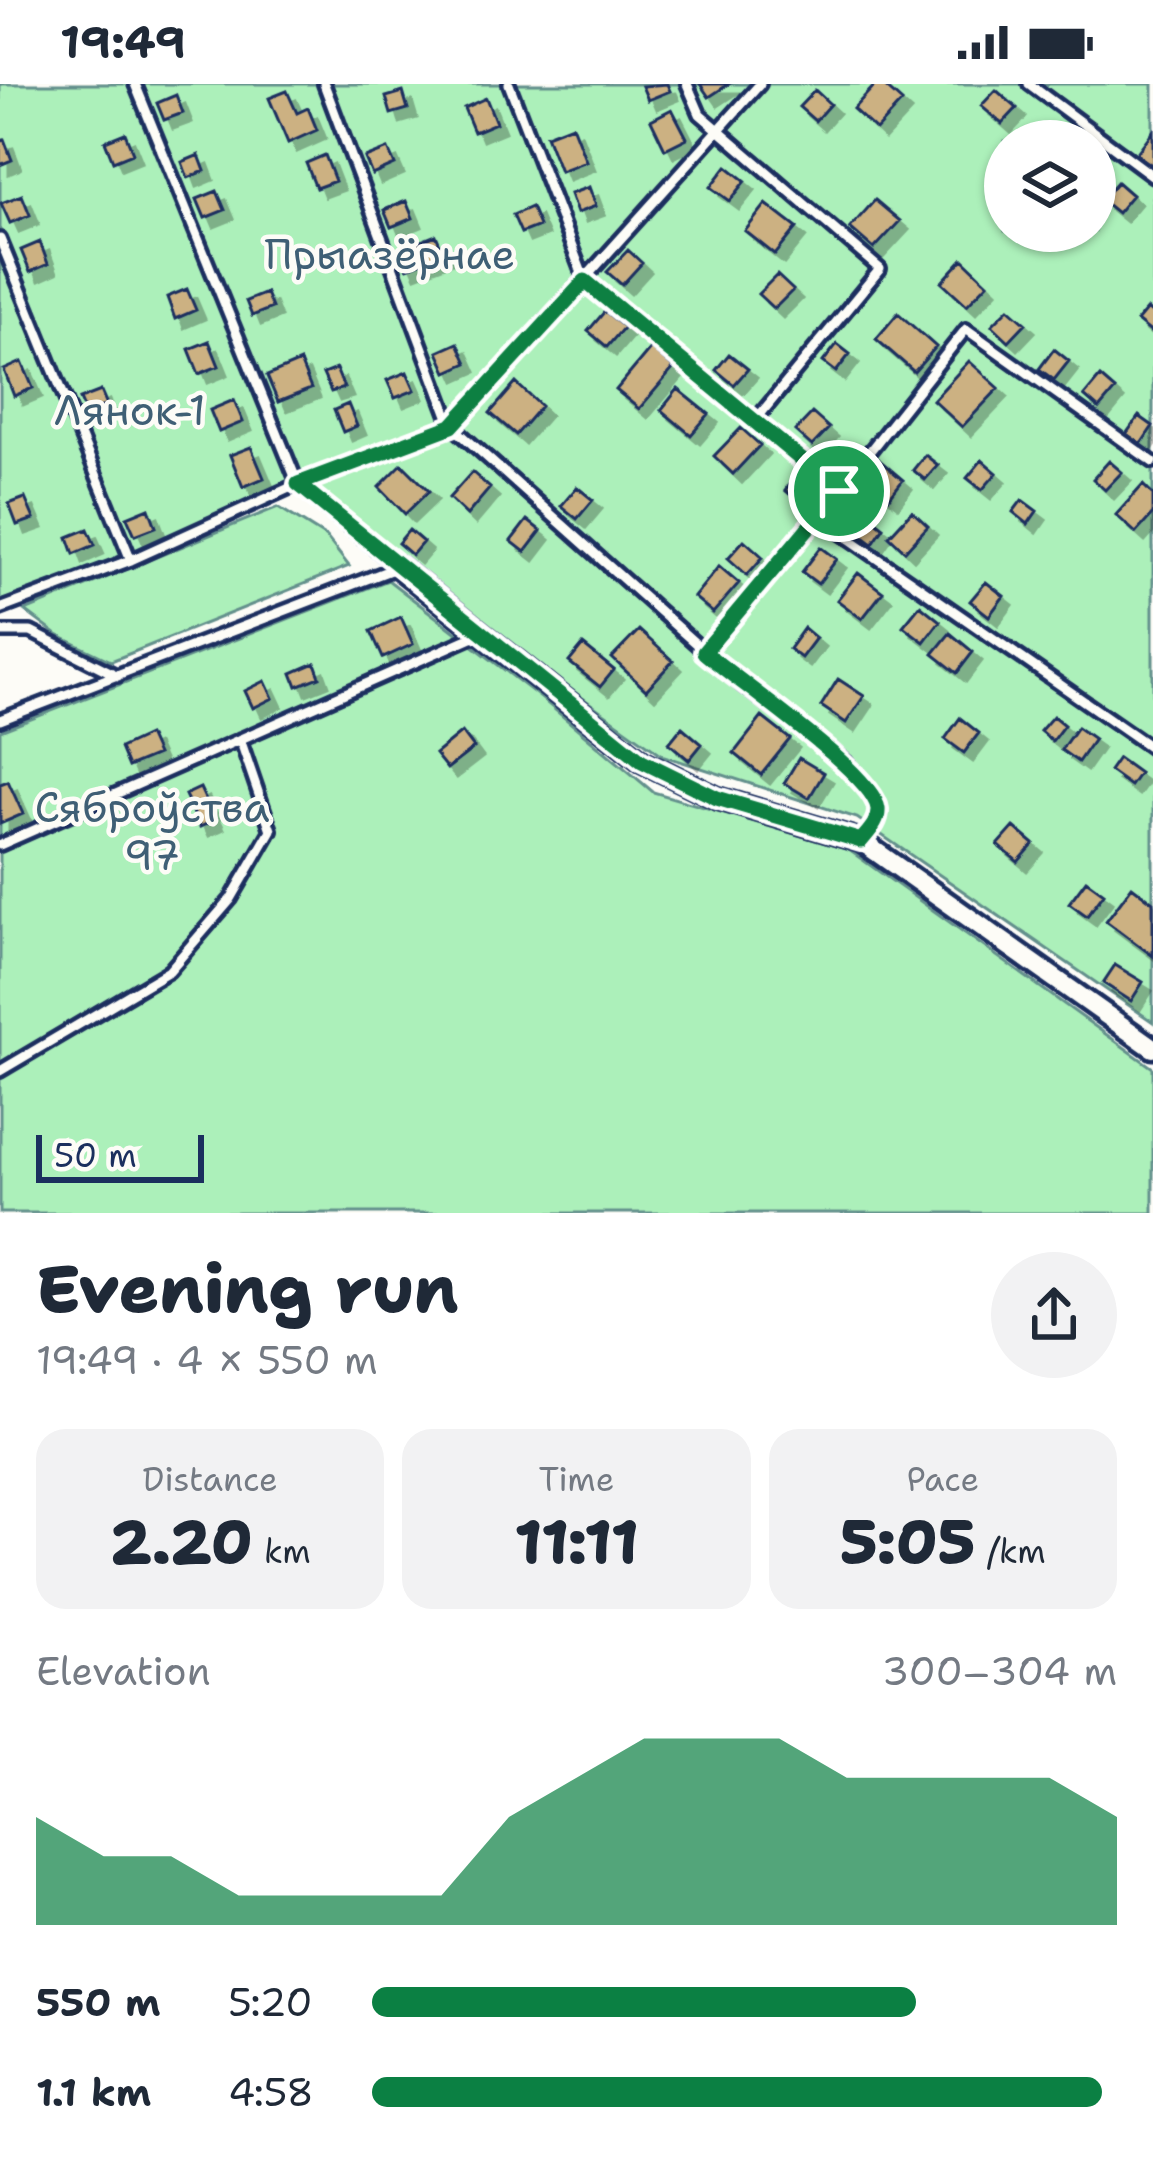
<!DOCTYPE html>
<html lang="en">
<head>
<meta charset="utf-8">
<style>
  body { margin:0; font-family:"Shantell Sans",sans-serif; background:#f2f2f3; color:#1f2937; height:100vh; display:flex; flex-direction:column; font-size:45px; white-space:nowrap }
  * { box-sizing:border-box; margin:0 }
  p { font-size:39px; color:#747a83 }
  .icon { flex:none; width:66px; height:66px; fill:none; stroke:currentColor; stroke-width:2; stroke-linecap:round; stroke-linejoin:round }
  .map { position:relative; height:1129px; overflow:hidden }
  .side { display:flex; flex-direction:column; background:#fff; flex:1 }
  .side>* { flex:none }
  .buttons { position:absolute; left:984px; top:36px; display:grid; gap:24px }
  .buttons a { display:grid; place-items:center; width:132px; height:132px; border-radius:50%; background:#fff; box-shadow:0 3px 9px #0004; font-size:60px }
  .scale { position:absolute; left:36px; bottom:30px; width:168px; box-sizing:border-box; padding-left:12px; border:6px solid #1b2f5e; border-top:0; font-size:33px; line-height:42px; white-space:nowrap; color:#1b2f5e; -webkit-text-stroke:9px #fdfcf7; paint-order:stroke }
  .pin { position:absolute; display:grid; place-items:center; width:102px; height:102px; color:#fff; margin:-51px; border:6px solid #fff; border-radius:50%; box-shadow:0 3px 12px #0007 }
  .round { display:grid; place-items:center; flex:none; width:126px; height:126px; border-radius:63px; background:#f2f2f3 }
  .head { display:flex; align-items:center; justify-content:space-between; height:204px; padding:0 36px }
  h1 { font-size:66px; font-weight:800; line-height:90px }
  .metrics { display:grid; grid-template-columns:repeat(3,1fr); gap:18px; height:204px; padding:12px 36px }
  .metrics div { display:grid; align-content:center; border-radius:30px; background:#f2f2f3; text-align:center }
  .metrics b { font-size:60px; font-weight:800 }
  .metrics small { font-size:33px; font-weight:400 }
  .metrics p { font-size:33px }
  .chart { height:336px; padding:24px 36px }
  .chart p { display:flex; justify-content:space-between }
  .chart svg { width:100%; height:216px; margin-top:12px; fill:#0b8043; opacity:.7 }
  ul { padding:0 36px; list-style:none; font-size:39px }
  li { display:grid; grid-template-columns:192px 144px 1fr; align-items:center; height:90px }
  li i { height:30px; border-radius:15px; background:#0b8043 }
  .status { display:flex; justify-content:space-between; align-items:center; height:84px; padding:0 60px; background:#fff; direction:ltr }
  .status svg { height:33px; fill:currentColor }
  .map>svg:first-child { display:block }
  .green { fill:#acf0ba; stroke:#64908c; stroke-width:3; fill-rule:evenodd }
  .building { fill:#ccb182; stroke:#1b2f5e; stroke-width:3; filter:url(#shadow) }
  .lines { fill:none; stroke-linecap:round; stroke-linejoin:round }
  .service-casing { stroke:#1b2f5e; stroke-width:18 }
  .minor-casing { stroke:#1b2f5e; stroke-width:27 }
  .service { stroke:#fdfcf7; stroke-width:9 }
  .minor { stroke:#fdfcf7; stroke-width:18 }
  .route-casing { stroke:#fff; stroke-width:24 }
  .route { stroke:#0b8043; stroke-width:15 }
  .labels { text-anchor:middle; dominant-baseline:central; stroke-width:9; stroke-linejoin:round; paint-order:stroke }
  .park-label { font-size:42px; fill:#3f5f75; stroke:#fdfcf7 }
</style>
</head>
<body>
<div class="status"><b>19:49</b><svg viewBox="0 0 49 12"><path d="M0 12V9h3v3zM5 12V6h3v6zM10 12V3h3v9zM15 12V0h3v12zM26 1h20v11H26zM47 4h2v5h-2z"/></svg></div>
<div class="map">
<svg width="1153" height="1129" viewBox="0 0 1153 1129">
  <defs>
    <filter id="shadow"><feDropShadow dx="9" dy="9" stdDeviation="0" flood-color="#0004"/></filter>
  </defs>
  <rect width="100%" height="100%" fill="#fdfcf7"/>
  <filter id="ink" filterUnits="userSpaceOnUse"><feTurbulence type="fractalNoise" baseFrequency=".00833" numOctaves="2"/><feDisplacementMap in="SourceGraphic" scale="24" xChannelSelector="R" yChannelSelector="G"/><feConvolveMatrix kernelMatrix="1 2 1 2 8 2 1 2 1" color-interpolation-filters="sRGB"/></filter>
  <g filter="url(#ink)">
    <path class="green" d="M0,0H1153V938L857,734L664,672L560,598L297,395L137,466L0,519ZM1005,57H1095V147H1005Z
      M278,423L326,453L349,482L111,577L57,551L25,527Z
      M388,496L541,614L653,708L849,766L1153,984V1129H0V647Z"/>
    <path class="building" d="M667,0L670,7L648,16L642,2Z
      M700,0H729L709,13Z
      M876,0H882L902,18L876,46L853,25Z
      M815,6L830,20L815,37L799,23Z
      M996,6L1017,24L1002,40L981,22Z
      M287,7L297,29L308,24L317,46L288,59L269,14Z
      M403,8L408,25L391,30L386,13Z
      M176,11L183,29L164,36L157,19Z
      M486,14L496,39L474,48L464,24Z
      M672,25L687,54L665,65L651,36Z
      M572,41L586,77L560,87L546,51Z
      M1153,47V82L1136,70Z
      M125,49L133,69L113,77L105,57Z
      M4,55L12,76L0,81V56Z
      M388,65L395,81L372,91L365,74Z
      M199,71L205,87L188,94L182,78Z
      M325,71L335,97L316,104L306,79Z
      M727,82L746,97L730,117L711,103Z
      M1117,98L1132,111L1117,129L1101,116Z
      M589,103L596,122L577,129L570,110Z
      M217,107L225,126L205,134L197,115Z
      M22,111L30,131L10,139L1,119Z
      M875,116L900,137L874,165L850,144Z
      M406,117L413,134L391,143L384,126Z
      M766,120L797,144L775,171L745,147Z
      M531,123L539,142L521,149L513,131Z
      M436,151L444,170L407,184L399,166Z
      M40,158L48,180L30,188L21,166Z
      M628,166L642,179L622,201L607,188Z
      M963,175L988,199L967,221L942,198Z
      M777,191L793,206L774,225L758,210Z
      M187,205L196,226L175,235L167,213Z
      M266,209L272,224L252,232L246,217Z
      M1009,224L1026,239L1009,257L992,241Z
      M1147,225L1153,230V250L1137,237Z
      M605,227L624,243L607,263L588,247Z
      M898,229L936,263L914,288L876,255Z
      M209,257L219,282L199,290L189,265Z
      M458,259L467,279L447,288L438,268Z
      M837,260L850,270L836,288L823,278Z
      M651,264L674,284L639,325L616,306Z
      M1054,265L1069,277L1054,296L1039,285Z
      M729,270L748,285L734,301L716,286Z
      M969,277L999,304L962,343L933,316Z
      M22,278L33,304L14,312L4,286Z
      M300,278L311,305L278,318L267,292Z
      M336,285L344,304L331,308L323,290Z
      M407,288L415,306L395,314L387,296Z
      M1100,293L1115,306L1099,325L1084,312Z
      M516,299L541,322L516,351L490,329Z
      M678,305L709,330L691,351L661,326Z
      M101,307L107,321L86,329L80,315Z
      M234,316L243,338L219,348L210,326Z
      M348,320L357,342L343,348L334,326Z
      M812,329L829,344L812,362L795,347Z
      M1139,332L1153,342L1141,360L1126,350Z
      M741,344L760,361L733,390L714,372Z
      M251,363L264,394L243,403L230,371Z
      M925,371L938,381L925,396L913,386Z
      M878,375L903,396L889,414L863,393Z
      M982,376L997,389L982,406L967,394Z
      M1109,377L1122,388L1105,406L1093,395Z
      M402,380L429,407L405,430L379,403Z
      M472,388L490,404L467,431L449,414Z
      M796,392L813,406L801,420L785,406Z
      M1143,401L1153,411V430L1136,449L1116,431Z
      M577,403L593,416L577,435L561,422Z
      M25,414L34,435L17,441L9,420Z
      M1022,416L1037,427L1028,440L1013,428Z
      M858,423L884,443L873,459L846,439Z
      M149,424L156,443L135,451L127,433Z
      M912,427L928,442L905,467L889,452Z
      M527,436L541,447L525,468L511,457Z
      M88,445L95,461L74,470L68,453Z
      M409,446L423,458L412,471L398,459Z
      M744,456L763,473L747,491L728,474Z
      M821,463L837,475L818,500L802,488Z
      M719,482L739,499L713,529L694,513Z
      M858,489L883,508L862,535L837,516Z
      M986,498L1004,512L989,532L970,517Z
      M920,521L940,537L924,558L903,542Z
      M401,533L413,560L383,574L371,547Z
      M804,544L816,554L801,574L789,565Z
      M639,546L673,577L646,606L612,574Z
      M950,549L973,568L957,589L933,570Z
      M583,561L614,586L600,603L569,578Z
      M315,579L320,593L297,602L292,589Z
      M838,595L864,612L846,639L821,622Z
      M265,597L273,614L253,624L245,607Z
      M1053,632L1064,641L1052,657L1040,647Z
      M762,633L790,655L761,691L734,669Z
      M960,634L979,649L964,669L945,655Z
      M682,643L702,660L689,676L669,659Z
      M1077,643L1094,655L1078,678L1061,666Z
      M462,648L474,664L447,685L435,670Z
      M148,651L157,671L128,683L120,664Z
      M799,674L824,689L809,714L784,699Z
      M1118,674L1139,689L1130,702L1109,687Z
      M8,697L23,730L0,740V700Z
      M200,704L215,736L200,743L185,711Z
      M1014,743L1034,760L1018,778L998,761Z
      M1086,796L1104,809L1087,832L1069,819Z
      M1132,802L1153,818V872L1106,837Z
      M1115,881L1143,898L1131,917L1103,899Z"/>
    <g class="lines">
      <g class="service-casing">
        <path id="service" d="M324,0L452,342L742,601L846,678L878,721L877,737L862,757
          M509,0L585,197L839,407
          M687,0L700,30L880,185L754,338
          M1029,0L1153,92
          M0,155L131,476
          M818,433L1153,665
          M0,525L131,476L298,400L452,342L760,0
          M0,548H31L118,592
          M704,568L818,433L966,245L1153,378
          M0,636L398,483L298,400L135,0
          M0,761L479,550
          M0,987L169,887L231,815L271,746L240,655"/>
      </g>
      <g class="minor-casing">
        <path id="minor" d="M398,483L642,677L717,714L861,757L1153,964"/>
      </g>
      <use href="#service" class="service"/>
      <use href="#minor" class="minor"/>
    </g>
  </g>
  <g class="lines" filter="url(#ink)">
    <g class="route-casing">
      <path id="route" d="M585,197L839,407L704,568C737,597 874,690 878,725C879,738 869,747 861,757L717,714L642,677L298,400L452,342Z"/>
    </g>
    <use href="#route" class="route"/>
  </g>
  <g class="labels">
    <g class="park-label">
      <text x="390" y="170">Прыазёрнае</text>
      <text x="130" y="326">Лянок-1</text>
      <text x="152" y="723">Сяброўства<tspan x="152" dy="48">97</tspan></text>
    </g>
  </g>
</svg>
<div class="buttons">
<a><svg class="icon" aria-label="layers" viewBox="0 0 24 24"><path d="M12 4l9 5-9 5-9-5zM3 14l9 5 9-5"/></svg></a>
</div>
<div class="scale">50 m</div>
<div class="pin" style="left:839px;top:407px;background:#1e9e55"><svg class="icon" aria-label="arrive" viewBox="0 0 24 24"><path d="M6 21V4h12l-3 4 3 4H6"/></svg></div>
</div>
<section class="side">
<div class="head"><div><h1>Evening run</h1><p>19:49 · 4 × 550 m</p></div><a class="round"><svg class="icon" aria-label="share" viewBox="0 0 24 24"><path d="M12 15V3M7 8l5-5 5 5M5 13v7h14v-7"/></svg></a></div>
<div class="metrics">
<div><p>Distance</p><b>2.20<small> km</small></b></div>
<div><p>Time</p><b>11:11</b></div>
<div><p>Pace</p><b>5:05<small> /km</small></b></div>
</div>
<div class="chart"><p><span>Elevation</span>300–304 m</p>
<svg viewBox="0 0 160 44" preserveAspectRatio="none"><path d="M0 44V22L10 30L20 30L30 38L40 38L50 38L60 38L70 22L80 14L90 6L100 6L110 6L120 14L130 14L140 14L150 14L160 22V44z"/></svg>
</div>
<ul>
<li><b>550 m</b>5:20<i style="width:73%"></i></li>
<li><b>1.1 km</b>4:58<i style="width:98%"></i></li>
</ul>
</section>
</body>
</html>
